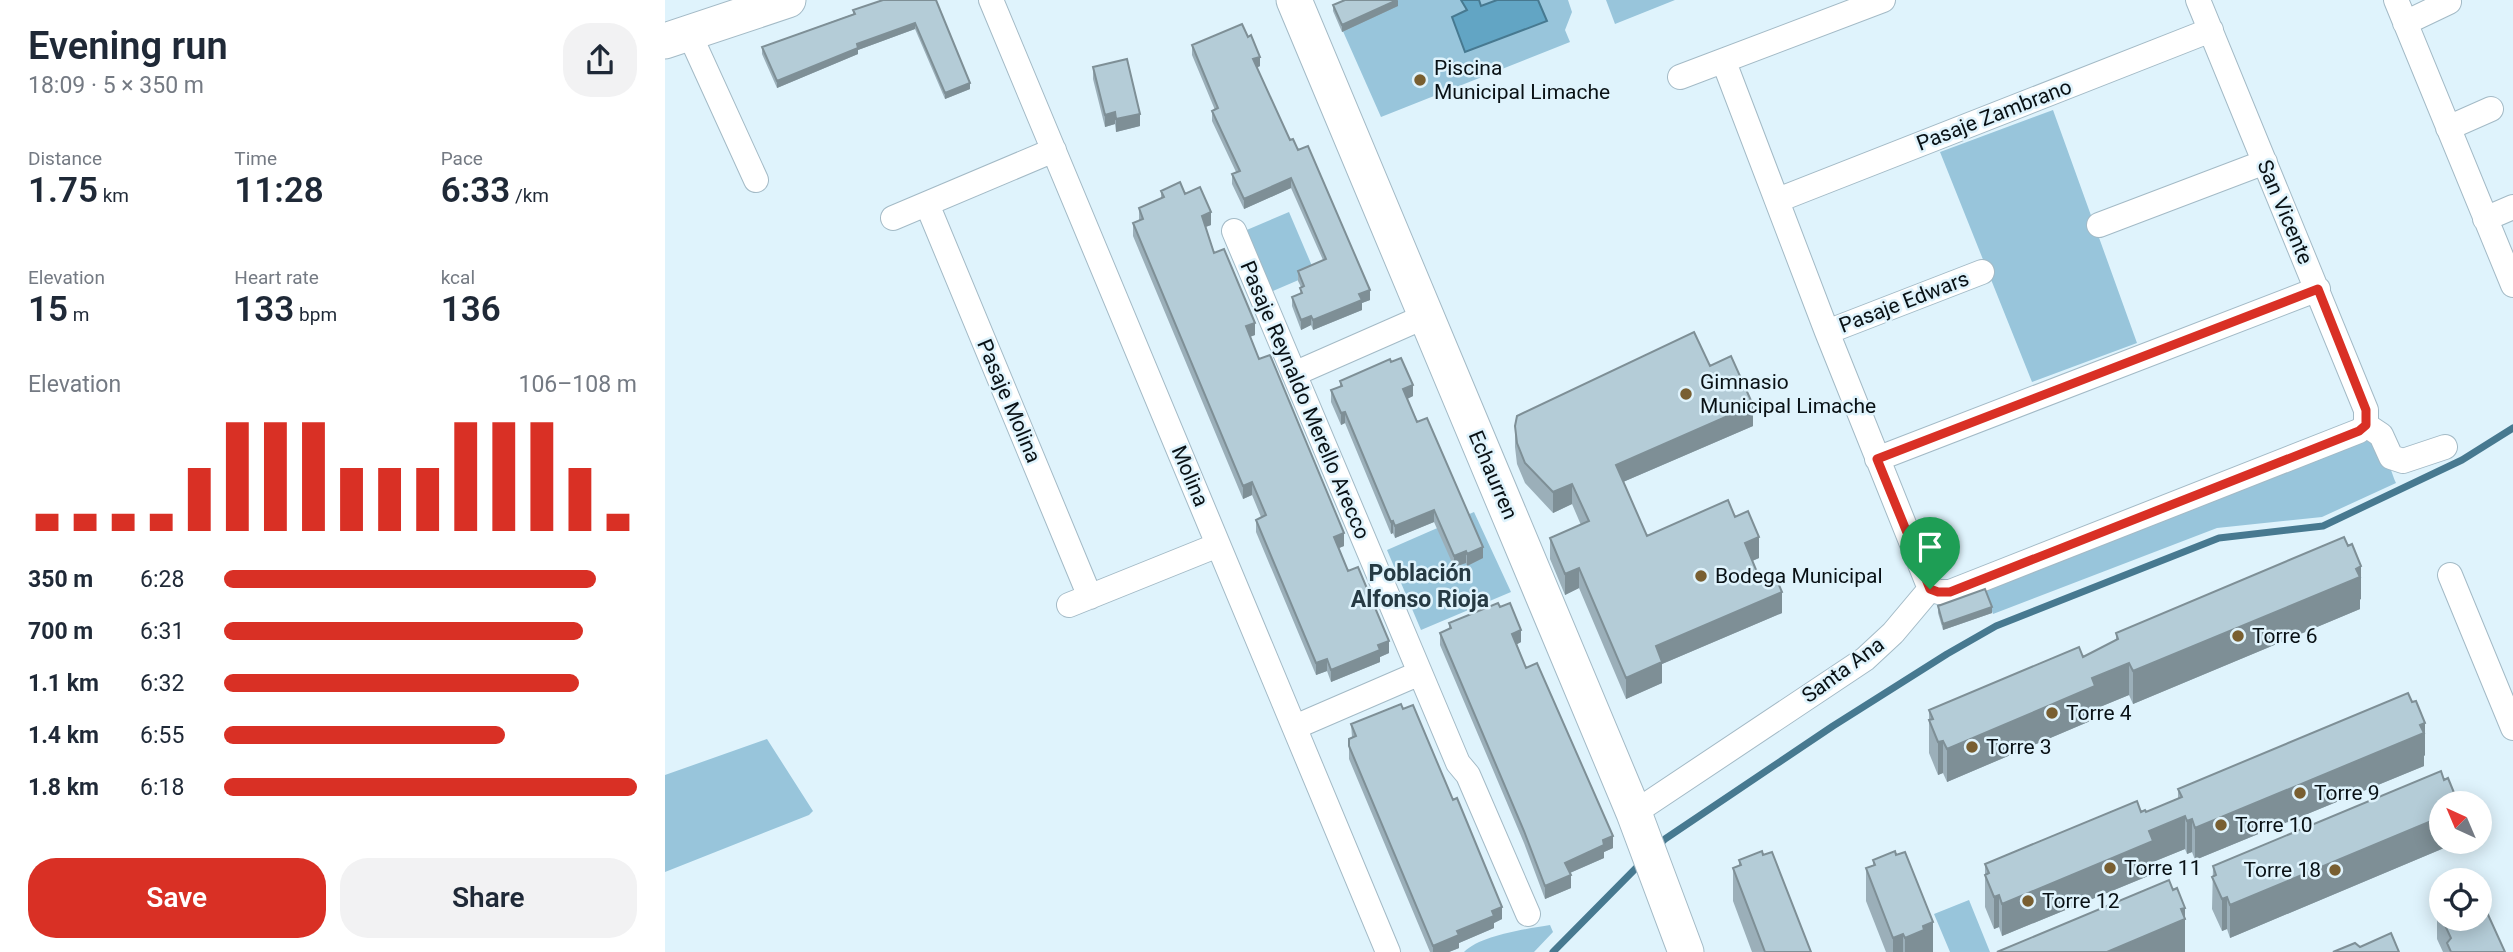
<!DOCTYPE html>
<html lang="en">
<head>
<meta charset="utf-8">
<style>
  body { margin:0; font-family:Roboto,sans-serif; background:#f2f2f3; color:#1f2937; height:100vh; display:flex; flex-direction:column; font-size:26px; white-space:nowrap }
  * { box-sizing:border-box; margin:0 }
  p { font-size:23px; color:#747a83 }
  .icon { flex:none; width:38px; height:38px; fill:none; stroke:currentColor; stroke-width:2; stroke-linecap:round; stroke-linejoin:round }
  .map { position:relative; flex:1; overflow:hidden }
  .details { display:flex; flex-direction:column; background:#fff; width:665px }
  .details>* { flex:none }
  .needle { width:46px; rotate:316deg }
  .tools { position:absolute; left:1764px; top:791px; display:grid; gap:14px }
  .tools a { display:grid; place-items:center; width:63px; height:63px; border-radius:50%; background:#fff; box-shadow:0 4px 18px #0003; font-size:35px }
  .pin { position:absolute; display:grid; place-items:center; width:60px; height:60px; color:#fff; margin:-72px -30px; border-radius:50% 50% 50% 0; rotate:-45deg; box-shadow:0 0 7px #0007 }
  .pin .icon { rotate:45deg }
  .round { display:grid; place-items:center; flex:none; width:74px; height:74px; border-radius:28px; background:#f2f2f3 }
  .summary { display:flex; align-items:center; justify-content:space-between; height:119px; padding:0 28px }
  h1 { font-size:38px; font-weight:600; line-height:52px }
  .metrics { display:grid; grid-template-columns:repeat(3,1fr); gap:10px; height:119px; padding:7px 28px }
  .metrics div { display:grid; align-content:center }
  .metrics b { font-size:35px; font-weight:600 }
  .metrics small { font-size:19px; font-weight:400 }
  .metrics p { font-size:19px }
  .chart { height:196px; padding:14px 28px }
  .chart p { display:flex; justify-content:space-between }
  .chart svg { width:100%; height:126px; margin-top:7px; stroke:#d93025; stroke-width:6 }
  .cta { display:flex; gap:14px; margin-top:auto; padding:14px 28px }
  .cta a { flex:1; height:80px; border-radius:28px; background:#d93025; color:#fff; font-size:28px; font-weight:600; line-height:80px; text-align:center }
  .cta a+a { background:#f2f2f3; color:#1f2937 }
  ul { padding:0 28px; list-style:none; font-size:23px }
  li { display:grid; grid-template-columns:112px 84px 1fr; align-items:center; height:52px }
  li i { height:18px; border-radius:9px; background:#d93025 }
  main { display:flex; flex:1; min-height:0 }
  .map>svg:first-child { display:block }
  .green { fill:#98c5db }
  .water { fill:#62a5c4; stroke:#477990; stroke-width:2 }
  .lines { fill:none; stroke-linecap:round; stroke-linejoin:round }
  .stream { stroke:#477990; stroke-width:7 }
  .street-casing { stroke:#a3bac6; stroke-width:26 }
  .secondary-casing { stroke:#a3bac6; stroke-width:37 }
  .street { stroke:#fff; stroke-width:24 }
  .secondary { stroke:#fff; stroke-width:35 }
  .wall { fill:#9bafb9 }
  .shaded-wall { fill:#7e8f96 }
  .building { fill:#b4ccd7; stroke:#7e8f96; stroke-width:2 }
  .route-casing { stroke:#fff; stroke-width:14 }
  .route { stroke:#d93025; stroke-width:9 }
  .poi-dot { fill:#795f31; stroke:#dff3fc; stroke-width:2.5 }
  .labels { text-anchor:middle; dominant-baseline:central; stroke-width:5; stroke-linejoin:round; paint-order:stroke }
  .poi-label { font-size:21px; fill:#091115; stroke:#dff3fc; text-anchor:start }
  .street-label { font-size:21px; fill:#091115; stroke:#dff3fc }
  .neighbourhood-label { font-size:23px; font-weight:bold; fill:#263a43; stroke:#dff3fc }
</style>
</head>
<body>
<main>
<section class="details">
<div class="summary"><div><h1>Evening run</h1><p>18:09 · 5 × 350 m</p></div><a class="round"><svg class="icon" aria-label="share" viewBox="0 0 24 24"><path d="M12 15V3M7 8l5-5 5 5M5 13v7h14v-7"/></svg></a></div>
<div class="metrics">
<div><p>Distance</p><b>1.75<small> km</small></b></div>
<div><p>Time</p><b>11:28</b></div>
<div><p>Pace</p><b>6:33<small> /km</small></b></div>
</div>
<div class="metrics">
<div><p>Elevation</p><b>15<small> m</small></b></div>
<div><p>Heart rate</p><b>133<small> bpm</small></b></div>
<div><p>kcal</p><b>136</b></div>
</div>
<div class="chart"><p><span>Elevation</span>106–108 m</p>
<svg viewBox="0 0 160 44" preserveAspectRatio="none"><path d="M5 44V38M15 44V38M25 44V38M35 44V38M45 44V22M55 44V6M65 44V6M75 44V6M85 44V22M95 44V22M105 44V22M115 44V6M125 44V6M135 44V6M145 44V22M155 44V38"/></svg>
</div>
<ul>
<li><b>350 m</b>6:28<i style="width:90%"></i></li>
<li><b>700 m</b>6:31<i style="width:87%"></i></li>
<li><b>1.1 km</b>6:32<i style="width:86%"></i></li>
<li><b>1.4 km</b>6:55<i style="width:68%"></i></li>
<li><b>1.8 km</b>6:18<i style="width:100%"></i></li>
</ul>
<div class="cta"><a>Save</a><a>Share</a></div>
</section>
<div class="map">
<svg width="1848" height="952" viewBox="0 0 1848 952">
  <rect width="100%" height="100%" fill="#dff3fc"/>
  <path class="green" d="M677,0H903L907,12L900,30L905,42L716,117L669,11L680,7Z
    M941,0H1010L950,24Z
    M1388,110L1472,343L1367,382L1275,152Z
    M624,212L650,273L603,293L577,232Z
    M1701,440C1720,443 1724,467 1731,483L1657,517L1552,528L1328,614L1319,590Z
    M809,512L846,592L756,630L722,550Z
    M102,739L148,811L144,815L0,872V775Z
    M1304,900L1325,952H1285L1269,914Z
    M885,925L888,932L869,952H799C816,935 861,929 885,925Z"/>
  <path class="water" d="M796,0H814L816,6L832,0H873L882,21L800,52L787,17L802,10Z"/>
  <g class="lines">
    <path class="stream" d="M993,846L1000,839L1168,726L1282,654L1331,626L1554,538L1658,526L1797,460L1848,428
      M888,952L977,862"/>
    <g class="street-casing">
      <path id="street" d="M326,0L723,952
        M1533,0L1701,410V425
        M1731,0L1848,285
        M1740,23L1784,2
        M24,33L91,180
        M1059,62L1162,332L1265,589
        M1015,77L1218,0
        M1783,128L1826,109
        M1113,200L1546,30
        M262,204L425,597
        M228,218L389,150
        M1820,219L1848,207
        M1434,225L1600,162
        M569,231L793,763L803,775L863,914
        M1162,332L1317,272
        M629,374L761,316
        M1701,425L1716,435L1726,457L1738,461L1780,447
        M1212,459L1653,289
        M1785,575L1848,728
        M404,605L553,545
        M630,727L755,673
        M969,813L1200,659L1228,633L1265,589L1274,592H1285L1694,431L1701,425"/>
    </g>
    <g class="secondary-casing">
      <path id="secondary" d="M629,0L969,813L1021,952
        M0,41L123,0"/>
    </g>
    <use href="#street" class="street"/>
    <use href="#secondary" class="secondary"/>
  </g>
  <path class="wall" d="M271,0L305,89L280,99L250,29L193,50V54L112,88L97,54V47L188,14V10Z
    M668,5L733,6L677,32L668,11Z
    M527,45L595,66L592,68L625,140L705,300L697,303V310L648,330L646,325L636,330L627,306V297L635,294L636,287L633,281V271L658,260L626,188L579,209L567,184V174L571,172L547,121V111L550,110L527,55Z
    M428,67L475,126L451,132L450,124L440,127L428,79Z
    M496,191L520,194L546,225L541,227L549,253L590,335L585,337L594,359L679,546L674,548L683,571L724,653L715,657V662L666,682L662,671L651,675L591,532V520L596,517L587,495L578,499L468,236V223L474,221V208L496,198Z
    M1045,366L1088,426L958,482L982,536L1070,517L1094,558L1087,561L1096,582L1117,613L997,664V683L961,699L914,588L900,595L885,559V538L916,525L907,504L888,513L860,483L852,464L850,447V426Z
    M675,381L748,396L742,399L818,558L802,566L801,563L789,567L769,522L730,538L728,533L726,534L680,423L676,425L666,402V390L675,387Z
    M1695,599V609L1468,704L1464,695L1430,709V719L1282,782L1278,773L1273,775L1264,753V710L1418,657L1451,640V633L1696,599Z
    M1273,606L1327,613L1278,630L1273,613Z
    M835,607L856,642L852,644L861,668L948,848L939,852V858L905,873L906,888L880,899L859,843L775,645V633L784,629V623Z
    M686,724L837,919L829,923V928L794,943V948L784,952H765L684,759V739L687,737Z
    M1760,755L1759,756V766L1530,860L1527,852L1522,854L1520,849L1488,862V874L1337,936L1334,927L1329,929L1320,907V864L1476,812H1481L1513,799V789Z
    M1779,780L1792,803H1776L1791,843L1565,938L1562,929L1557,931L1547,909L1548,866Z
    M1074,860L1146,952H1087L1068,901V868L1074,865Z
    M1208,860L1268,952H1221L1201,901V868L1208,865Z
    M1776,905V919H1815L1840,952H1778L1772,939V906Z"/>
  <path class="shaded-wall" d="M733,0V6L677,32V25Z
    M250,23V29L193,50V54L112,88V81L192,44Z
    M595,57V66L588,69V59Z
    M305,83V89L280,99V93Z
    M450,112V124L440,127V115Z
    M475,114V126L451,132V119Z
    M626,178V188L579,209V199Z
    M546,212V225L537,228V216Z
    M705,290V300L697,303V310L648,330V320L694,294Z
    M646,316V325L636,330V320Z
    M590,323V335L581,338V326Z
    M748,385V396L738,401V389Z
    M1088,405V426L951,485V465Z
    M680,412V423L676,425V413Z
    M587,482V495L578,499V486Z
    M907,484V504L888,513V492Z
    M769,510V522L730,538V526Z
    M728,521V533L726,534V522Z
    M679,533V546L669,550V537Z
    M1094,537V558L1080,564V543Z
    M818,547V558L802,566V554Z
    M801,551V563L789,567V556Z
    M1696,566V599H1695V609L1468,704V671Z
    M914,568V588L900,595V574Z
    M1117,592V613L997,664V683L961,699V678L991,646Z
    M1327,607V613L1278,630V624Z
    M856,630V642L847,647V634Z
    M724,641V653L715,657V662L666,682V670L713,645Z
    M662,659V671L651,675V663Z
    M1464,663V695L1430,709V719L1282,782V749L1427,678Z
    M1760,723V755L1759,756V766L1530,860V828Z
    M1278,741V773L1273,775V742Z
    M1520,816V849L1488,862V874L1337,936V904L1484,831Z
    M1776,817V842H1791V843L1565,938V905Z
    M1527,819V852L1522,854V821Z
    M948,836V848L939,852V858L900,875V863L938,840Z
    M906,875V888L880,899V886Z
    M1334,895V927L1329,929V897Z
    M1562,897V929L1557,931V899Z
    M837,907V919L829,923V928L794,943V948L784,952H768V946L792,931L827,911Z
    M1520,908V952H1442L1516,909Z
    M1268,922V952H1240V938L1258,926Z
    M1238,934V952H1228V938Z"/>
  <path class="building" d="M218,0H271L305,83L280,93L250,23L192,44L193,48L112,81L97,47L190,14L188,10Z
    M680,0H732L677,25L668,5Z
    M577,24L583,37L586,35L595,57L588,59L625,140L628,139L633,150L643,146L705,290L694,294L697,300L648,320L646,316L636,320L627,297L637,293L635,288L639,286L633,271L661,259L626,178L579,199L567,174L575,171L547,111L553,108L527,45Z
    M462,59L475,114L451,119L450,112L440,115L428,67Z
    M515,182L520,194L535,187L546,212L537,216L549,253L559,249L590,323L581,326L594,359L605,355L679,533L669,537L683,571L693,567L724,641L713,645L715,650L666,670L662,659L651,663L591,520L601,515L587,482L578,486L468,223L478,219L474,208L499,197L496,191Z
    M1029,332L1045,366L1066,356L1088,405L951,465L982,536L1063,500L1070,517L1083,511L1094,537L1080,543L1096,582L1110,576L1117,592L991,646L997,662L961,678L914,568L900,574L885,538L924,521L907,484L888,492L860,463L852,443L850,426L852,416Z
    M736,358L748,385L738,389L752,422L762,418L818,547L802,554L801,551L789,556L769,510L730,526L728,521L726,522L680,412L676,413L666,390L677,386L675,381L725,359L726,362Z
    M1679,537L1683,546L1687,544L1696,566L1691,569L1695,577L1468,671L1464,663L1427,678L1430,686L1282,749L1278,741L1273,742L1264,720L1268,719L1264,710L1414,647L1418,657L1453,639L1451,633Z
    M1320,589L1327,607L1278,624L1273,606Z
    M833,603L835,607L845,603L856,630L847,634L861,668L872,663L948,836L938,840L939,845L900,863L906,875L880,886L859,831L775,633L786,628L784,623Z
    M1743,693L1747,702L1751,701L1760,723L1755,725L1759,733L1530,828L1527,819L1522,821L1520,816L1484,831L1488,841L1337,904L1334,895L1329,897L1320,875L1324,873L1320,864L1472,801L1476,812L1480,810L1481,812L1517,797L1513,789Z
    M736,704L738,709L748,705L788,800L792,798L837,907L827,911L829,916L792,931L794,935L768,946L684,746V739L691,736L686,724Z
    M1776,771L1779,780L1783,778L1792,800L1787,802L1788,803H1776V817L1565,905L1562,897L1557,899L1547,877L1551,875L1548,866Z
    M1097,851L1098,855L1107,852L1146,952H1100L1068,868L1076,865L1074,860Z
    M1230,851L1231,855L1240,852L1268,922L1258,926L1259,930L1240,938L1238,934L1228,938L1201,868L1210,865L1208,860Z
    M1504,880L1508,890L1512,888L1520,908L1516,909L1520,919L1442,952H1332Z
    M1815,897L1840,952H1786L1782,943L1786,938L1777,919H1815Z
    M1776,905V916L1772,906Z
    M1726,933L1734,952H1668L1690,943L1695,947Z"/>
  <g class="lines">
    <g class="route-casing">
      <path id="route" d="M1653,289L1701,410V425L1694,431L1285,592H1273L1265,589L1212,459Z"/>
    </g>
    <use href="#route" class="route"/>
  </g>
  <g class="poi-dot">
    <circle cx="755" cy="80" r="7"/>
    <circle cx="1021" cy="394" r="7"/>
    <circle cx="1036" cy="576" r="7"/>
    <circle cx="1573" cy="636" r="7"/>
    <circle cx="1387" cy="713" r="7"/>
    <circle cx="1307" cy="747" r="7"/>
    <circle cx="1635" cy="793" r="7"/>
    <circle cx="1556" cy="825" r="7"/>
    <circle cx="1445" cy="868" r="7"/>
    <circle cx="1670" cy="870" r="7"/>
    <circle cx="1363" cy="901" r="7"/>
  </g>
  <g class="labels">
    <g class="poi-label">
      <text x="769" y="68">Piscina<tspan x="769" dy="24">Municipal Limache</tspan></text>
      <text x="1035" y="382">Gimnasio<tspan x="1035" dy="24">Municipal Limache</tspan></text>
      <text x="1050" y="576">Bodega Municipal</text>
      <text x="1587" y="636">Torre 6</text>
      <text x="1401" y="713">Torre 4</text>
      <text x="1321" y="747">Torre 3</text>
      <text x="1649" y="793">Torre 9</text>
      <text x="1570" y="825">Torre 10</text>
      <text x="1459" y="868">Torre 11</text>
      <text x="1656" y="870" text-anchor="end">Torre 18</text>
      <text x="1377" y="901">Torre 12</text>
    </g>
    <g class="street-label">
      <text transform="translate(1329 115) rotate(-21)">Pasaje Zambrano</text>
      <text transform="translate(1620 212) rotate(67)">San Vicente</text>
      <text transform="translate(1239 302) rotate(-21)">Pasaje Edwars</text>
      <text transform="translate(640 400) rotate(67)">Pasaje Reynaldo Merello Arecco</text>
      <text transform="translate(344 401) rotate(67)">Pasaje Molina</text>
      <text transform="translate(828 475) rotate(67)">Echaurren</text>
      <text transform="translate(525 476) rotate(67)">Molina</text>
      <text transform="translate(1178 670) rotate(-36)">Santa Ana</text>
    </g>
    <g class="neighbourhood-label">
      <text x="755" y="573">Población<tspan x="755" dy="26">Alfonso Rioja</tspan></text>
    </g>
  </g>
</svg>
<div class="tools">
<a><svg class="needle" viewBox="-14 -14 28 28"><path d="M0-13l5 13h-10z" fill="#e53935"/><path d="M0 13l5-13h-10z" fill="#747a83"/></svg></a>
<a><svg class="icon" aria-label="locate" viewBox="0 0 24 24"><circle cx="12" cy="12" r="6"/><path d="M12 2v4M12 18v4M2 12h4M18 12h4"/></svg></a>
</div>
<div class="pin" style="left:1265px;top:589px;background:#1e9e55"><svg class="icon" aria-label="arrive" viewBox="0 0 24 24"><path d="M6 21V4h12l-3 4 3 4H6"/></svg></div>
</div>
</main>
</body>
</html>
